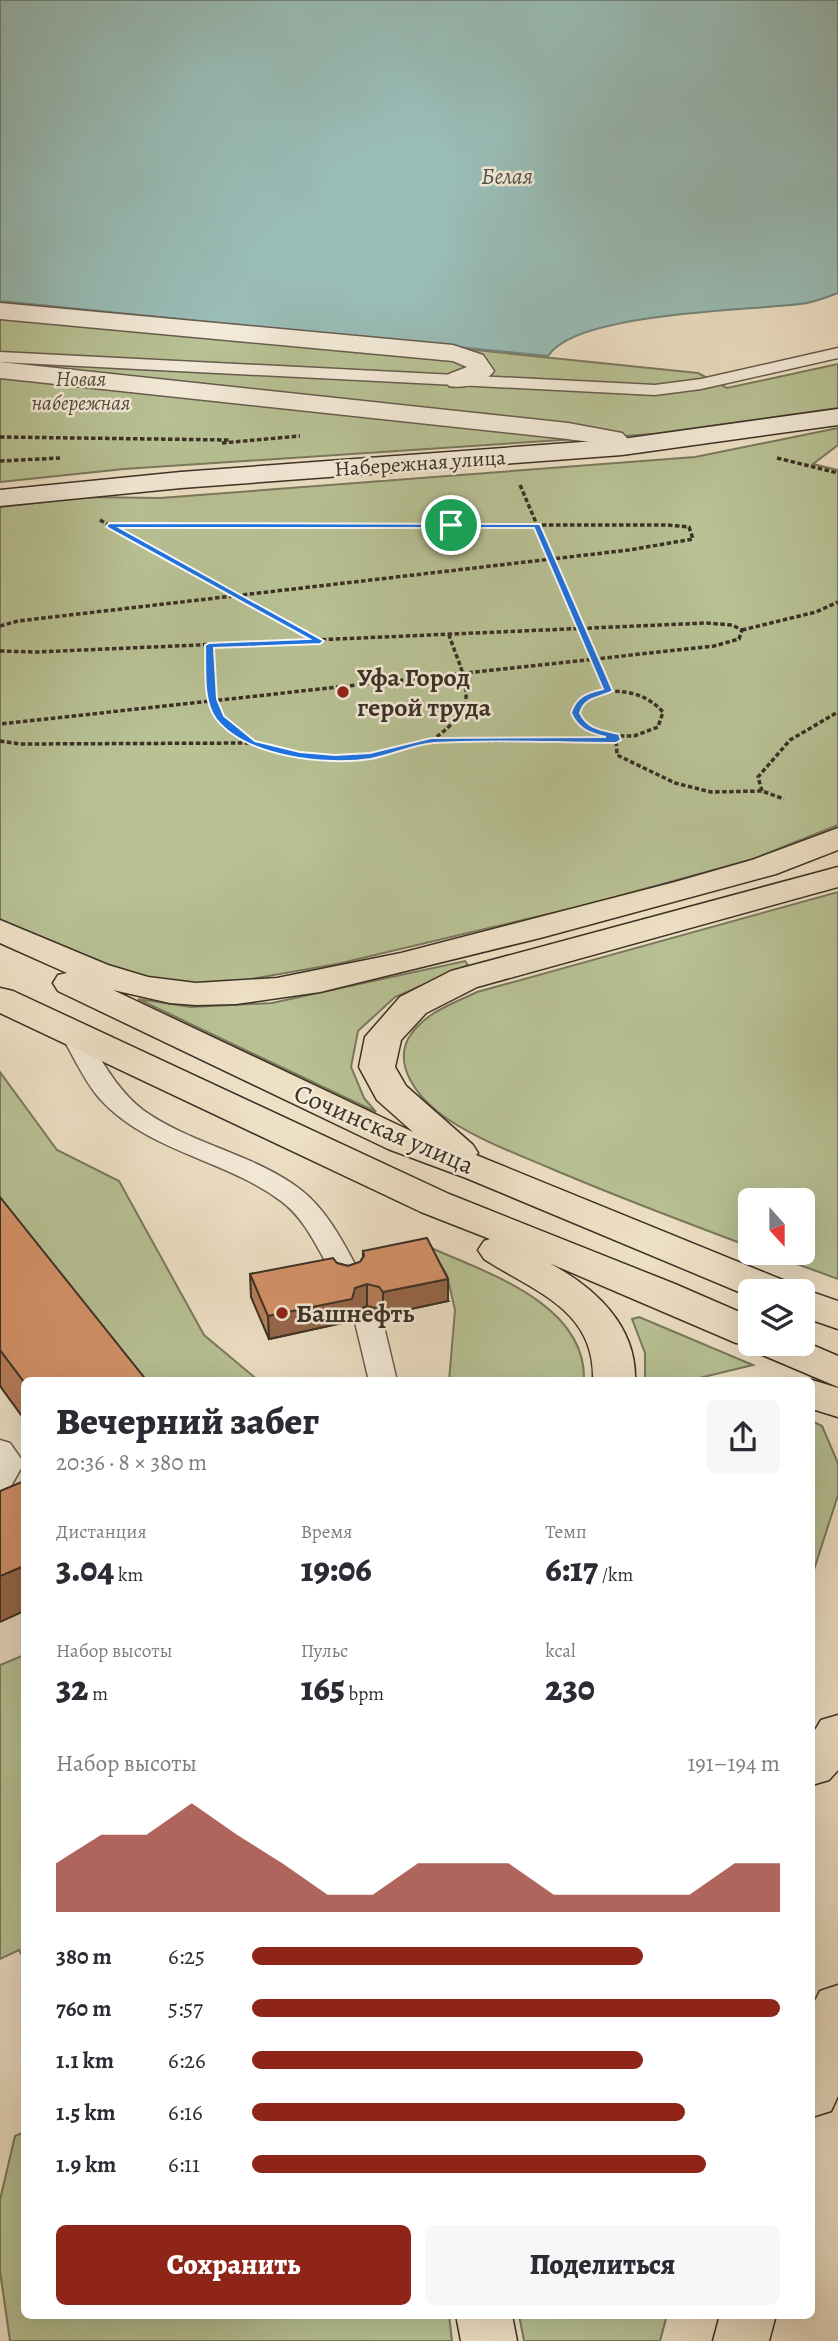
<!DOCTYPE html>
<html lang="ru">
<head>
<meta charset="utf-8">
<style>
  body { margin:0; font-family:Alegreya,serif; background:#f7f7f7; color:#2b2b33; height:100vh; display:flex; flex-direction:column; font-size:26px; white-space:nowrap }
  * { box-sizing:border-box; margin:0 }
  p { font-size:23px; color:#7c7c81 }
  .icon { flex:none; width:38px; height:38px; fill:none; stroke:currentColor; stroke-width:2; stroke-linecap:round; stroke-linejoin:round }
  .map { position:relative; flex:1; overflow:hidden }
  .panel { position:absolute; left:21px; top:1377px; width:794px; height:942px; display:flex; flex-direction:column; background:#fff; border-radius:10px; box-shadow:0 7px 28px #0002 }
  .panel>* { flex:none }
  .needle { width:46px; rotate:159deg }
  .tools { position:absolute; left:738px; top:1188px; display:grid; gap:14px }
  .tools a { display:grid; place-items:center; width:77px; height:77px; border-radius:10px; background:#fff; box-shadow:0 7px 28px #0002; font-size:35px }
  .pin { position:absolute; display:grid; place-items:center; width:60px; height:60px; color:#fff; margin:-30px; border:4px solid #fff; border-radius:50%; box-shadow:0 2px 7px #0007 }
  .round { display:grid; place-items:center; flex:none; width:74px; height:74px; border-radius:10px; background:#f7f7f7 }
  .summary { display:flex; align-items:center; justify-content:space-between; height:119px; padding:0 35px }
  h1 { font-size:38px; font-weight:800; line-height:52px }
  .stats { display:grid; grid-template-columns:repeat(3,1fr); gap:10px; height:119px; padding:7px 35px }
  .stats div { display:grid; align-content:center }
  .stats b { font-size:35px; font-weight:800 }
  .stats small { font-size:19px; font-weight:400 }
  .stats p { font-size:19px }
  .chart { height:196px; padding:14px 35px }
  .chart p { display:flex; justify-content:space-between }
  .chart svg { width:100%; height:126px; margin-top:7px; fill:#8f2418; opacity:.7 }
  .action { display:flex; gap:14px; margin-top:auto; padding:14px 35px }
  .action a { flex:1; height:80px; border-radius:10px; background:#8f2418; color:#fff; font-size:28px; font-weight:800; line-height:80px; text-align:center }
  .action a+a { background:#f7f7f7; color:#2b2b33 }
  ul { padding:0 35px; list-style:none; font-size:23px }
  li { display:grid; grid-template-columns:112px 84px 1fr; align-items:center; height:52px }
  li i { height:18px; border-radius:9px; background:#8f2418 }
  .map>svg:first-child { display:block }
  .green { fill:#b8c295; stroke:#7a795e; stroke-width:2 }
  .water { fill:#99bdb7; stroke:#73857d; stroke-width:2 }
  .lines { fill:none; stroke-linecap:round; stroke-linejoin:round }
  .lane-casing { stroke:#685c4e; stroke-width:3 }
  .street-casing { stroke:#685c4e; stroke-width:3 }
  .secondary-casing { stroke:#3b3026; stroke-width:3 }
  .primary-casing { stroke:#3b3026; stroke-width:3 }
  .path { stroke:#3b3026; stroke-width:3.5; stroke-dasharray:4.5 2.5; stroke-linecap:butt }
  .lane { fill:#f4ebd9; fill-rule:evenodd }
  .street { fill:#f4ebd9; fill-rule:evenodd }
  .secondary { fill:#f4ebd9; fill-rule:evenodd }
  .primary { fill:#eee0c5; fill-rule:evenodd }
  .wall { fill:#b77e5a; stroke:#3b3026; stroke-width:2 }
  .shaded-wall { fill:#95664a; stroke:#3b3026; stroke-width:2 }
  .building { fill:#d59269; stroke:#3b3026; stroke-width:2 }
  .route { fill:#1a73e8; stroke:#fff; stroke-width:2; fill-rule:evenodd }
  .poi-dot { fill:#8f2418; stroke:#f4ebd9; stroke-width:2.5 }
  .labels { text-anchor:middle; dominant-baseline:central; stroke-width:5; stroke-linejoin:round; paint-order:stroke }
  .far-park-label { font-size:21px; font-style:italic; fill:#544d3c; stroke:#f4ebd9 }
  .far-street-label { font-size:21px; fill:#3b3026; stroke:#f4ebd9 }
  .far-water-label { font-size:23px; font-style:italic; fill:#52534a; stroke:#f4ebd9 }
  .poi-label { font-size:26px; font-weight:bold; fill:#3b3026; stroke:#f4ebd9; text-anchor:start }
  .street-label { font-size:26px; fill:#3b3026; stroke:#f4ebd9 }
</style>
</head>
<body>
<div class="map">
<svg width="838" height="2341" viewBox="0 0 838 2341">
  <rect width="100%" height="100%" fill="#eee0c5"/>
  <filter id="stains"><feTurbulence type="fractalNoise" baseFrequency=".00286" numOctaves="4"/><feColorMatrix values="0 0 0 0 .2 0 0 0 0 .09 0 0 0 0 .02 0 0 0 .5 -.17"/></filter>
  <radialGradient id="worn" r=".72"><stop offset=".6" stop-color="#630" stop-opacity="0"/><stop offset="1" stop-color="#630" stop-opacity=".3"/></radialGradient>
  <path class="green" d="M0,301L698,373L727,388L838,364V408L653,434L124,469L0,482Z
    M838,428V445L813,464L838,470V825L753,859L590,904L337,964L229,983L196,984L157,979L95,963L0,921V507L87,497L160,498L695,457Z
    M838,892V1279L767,1253H803V1200H751V1247C684,1222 618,1197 552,1169C517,1154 468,1136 438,1112C418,1096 394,1067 408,1039C423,1013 452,1004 477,992Z
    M465,961L468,965L395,997L358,1031L351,1067L364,1098L376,1112L138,999L191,1007L272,1003Z
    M0,1072L57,1150L119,1181L204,1335L259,1381H130L0,1216Z
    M429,1247C487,1273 587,1304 584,1381H449L455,1310L447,1275Z
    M639,1317L753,1365L687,1381H645V1353L632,1319Z
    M812,1421L822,1426L838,1463V1495L812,1576Z
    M24,1655V1959L19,1950L0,1959V1665Z
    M24,2132V2315H449L452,2341H10L0,2271V2200L15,2136Z
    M519,2315H667L660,2341H524Z"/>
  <path class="water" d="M0,0H838V293C828,297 817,301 807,303C754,311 576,311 548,356L0,301Z"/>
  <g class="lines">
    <g class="lane-casing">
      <path id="lane" d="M838,348V358L701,389L655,395L0,362V352L655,385L701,379Z
        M73,1028L82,1030C101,1058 115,1088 143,1110C190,1144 257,1155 301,1190C329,1212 345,1246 362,1277L358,1283L348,1286L338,1283C320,1255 308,1221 281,1201C225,1159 148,1152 100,1099C84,1081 73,1055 61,1035L64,1030Z
        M368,1309L378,1312L382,1318L397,1381H369L354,1318L358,1312Z
        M0,1440L10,1443L24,1463L10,1488L0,1491Z"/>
    </g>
    <g class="street-casing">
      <path id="street" d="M0,303L453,345L483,355L494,371C486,383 463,389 449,386L445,380L449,374L467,367L453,361L0,319Z
        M0,362L568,423L622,433L636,447L632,453C618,456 615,452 604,446C594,441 579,441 568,439L0,378Z"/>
    </g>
    <g class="secondary-casing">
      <path id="secondary" d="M838,409V425L622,455L181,488L0,506V490L181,472L622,439Z"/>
    </g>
    <g class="primary-casing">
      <path id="primary" d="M838,828V850L776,874L540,938L320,992L236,1004L196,1005L170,1003L113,990L413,1132L377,1100L359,1067L365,1037L400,997L451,971L838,867V887L477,987L426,1013L401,1040L395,1067L406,1086L473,1145L478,1153L476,1155L790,1283L795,1291L803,1289L838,1301V1329L803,1317V1292H751V1297L466,1178L388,1149L58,991L53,983L58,975L67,973L0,943V920L108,965L148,977L196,983L277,978L401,953L675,882L752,860Z
        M0,988L13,991L449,1194L675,1284L751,1317V1344H803V1341L838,1356V1387L760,1354L755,1345L736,1343L549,1263C594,1287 637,1325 635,1381H593C596,1309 533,1291 484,1259L478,1250L484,1241L490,1239L421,1212L0,1013Z
        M812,1380L838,1388V1417L812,1409V1381H809Z
        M838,1715V1770L829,1780L812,1785V1735L821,1720Z
        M838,1985V2096L831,2111L812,2117V2007L820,1991Z
        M456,2315H512L517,2341H461Z
        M720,2315H776L769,2341H713Z"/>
    </g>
    <path class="path" d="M0,437L230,440
      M222,443L300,436
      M777,458L838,473
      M0,461L60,458
      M520,485L608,691C631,691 647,695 663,712L658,727L634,736H616L617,755L675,783L711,792L762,791L784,799
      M100,520L319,640
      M0,626L18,621L629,550L693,539L689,527L668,525H109
      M742,630L816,612L838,602
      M209,645C212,694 208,711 251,742
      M0,651L37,652L706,623L732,625L742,630L739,639L714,646L0,724
      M608,691L583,699L575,713L587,727L616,736
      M0,741L20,744L252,743L299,755L335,758L370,756L431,741L616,740
      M431,741C483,704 467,687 449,635
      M762,791L758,777L790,740L838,712"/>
    <use href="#lane" class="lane"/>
    <use href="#street" class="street"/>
    <use href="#secondary" class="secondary"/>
    <use href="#primary" class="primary"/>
  </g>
  <path class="wall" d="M0,1197L24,1381V1419L0,1386Z
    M363,1251L448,1301L383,1315L379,1309L367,1306L356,1311L352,1321L269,1339L251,1297L250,1274L337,1263L348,1266L360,1262L363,1257Z"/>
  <path class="shaded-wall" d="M448,1279V1301L383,1315V1292Z
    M367,1284V1306L356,1311L352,1321L269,1339L268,1316Z
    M24,1566V1611L0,1622V1576Z"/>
  <path class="building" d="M0,1197L147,1381H24V1382L0,1350Z
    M427,1238L448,1279L383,1292L379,1287L367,1284L355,1288L352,1299L268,1316L250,1274L333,1258L337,1263L348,1266L360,1262L364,1256L363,1251Z
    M24,1481V1566L0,1576V1491Z"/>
  <path class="route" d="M109,523L540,524L613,691C600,698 585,696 580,713C588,730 603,730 619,734L621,740L616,743C556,743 494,739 434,743C412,745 392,755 371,759C326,766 246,757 216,719C202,701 206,667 205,645L209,643L309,639L106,527ZM120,528H534L603,689C587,693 576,696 571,713C578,729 589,733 606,737L431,738L370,753L335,755L300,752L255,741L224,716L217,699L214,648L320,644L324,641Z"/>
  <g class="poi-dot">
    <circle cx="343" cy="692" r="7"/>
    <circle cx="282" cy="1313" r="7"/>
  </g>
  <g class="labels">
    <g class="far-park-label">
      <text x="81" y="379">Новая<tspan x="81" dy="24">набережная</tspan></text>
    </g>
    <g class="far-street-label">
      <text transform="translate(420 463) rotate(-4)">Набережная улица</text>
    </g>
    <g class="far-water-label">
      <text x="507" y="176">Белая</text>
    </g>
    <g class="poi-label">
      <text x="357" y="677">Уфа Город<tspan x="357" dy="30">герой труда</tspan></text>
      <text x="296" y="1313">Башнефть</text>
    </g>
    <g class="street-label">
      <text transform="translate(384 1129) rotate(23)">Сочинская улица</text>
    </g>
  </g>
  <rect width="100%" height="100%" filter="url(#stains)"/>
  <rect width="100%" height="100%" fill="url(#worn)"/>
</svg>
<div class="tools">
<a><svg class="needle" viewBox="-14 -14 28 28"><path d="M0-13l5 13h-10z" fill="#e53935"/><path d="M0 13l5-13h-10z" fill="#7c7c81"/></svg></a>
<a><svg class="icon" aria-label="layers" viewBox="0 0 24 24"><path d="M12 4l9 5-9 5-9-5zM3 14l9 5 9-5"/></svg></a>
</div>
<div class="pin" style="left:451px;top:525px;background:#1e9e55"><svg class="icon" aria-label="arrive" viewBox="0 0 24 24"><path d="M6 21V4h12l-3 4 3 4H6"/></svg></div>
<section class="panel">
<div class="summary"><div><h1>Вечерний забег</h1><p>20:36 · 8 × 380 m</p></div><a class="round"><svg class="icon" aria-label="share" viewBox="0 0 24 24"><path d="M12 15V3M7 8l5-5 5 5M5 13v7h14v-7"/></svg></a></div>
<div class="stats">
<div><p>Дистанция</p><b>3.04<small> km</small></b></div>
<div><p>Время</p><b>19:06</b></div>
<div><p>Темп</p><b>6:17<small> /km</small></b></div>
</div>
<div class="stats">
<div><p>Набор высоты</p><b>32<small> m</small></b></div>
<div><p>Пульс</p><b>165<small> bpm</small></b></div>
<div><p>kcal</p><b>230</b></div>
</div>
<div class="chart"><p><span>Набор высоты</span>191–194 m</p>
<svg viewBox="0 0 160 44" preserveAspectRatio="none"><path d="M0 44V27L10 17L20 17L30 6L40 17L50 27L60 38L70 38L80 27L90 27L100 27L110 38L120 38L130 38L140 38L150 27L160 27V44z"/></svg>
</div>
<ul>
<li><b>380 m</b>6:25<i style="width:74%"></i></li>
<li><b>760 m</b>5:57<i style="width:100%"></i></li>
<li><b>1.1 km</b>6:26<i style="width:74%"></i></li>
<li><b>1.5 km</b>6:16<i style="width:82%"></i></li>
<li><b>1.9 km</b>6:11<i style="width:86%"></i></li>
</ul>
<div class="action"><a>Сохранить</a><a>Поделиться</a></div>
</section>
</div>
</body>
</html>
